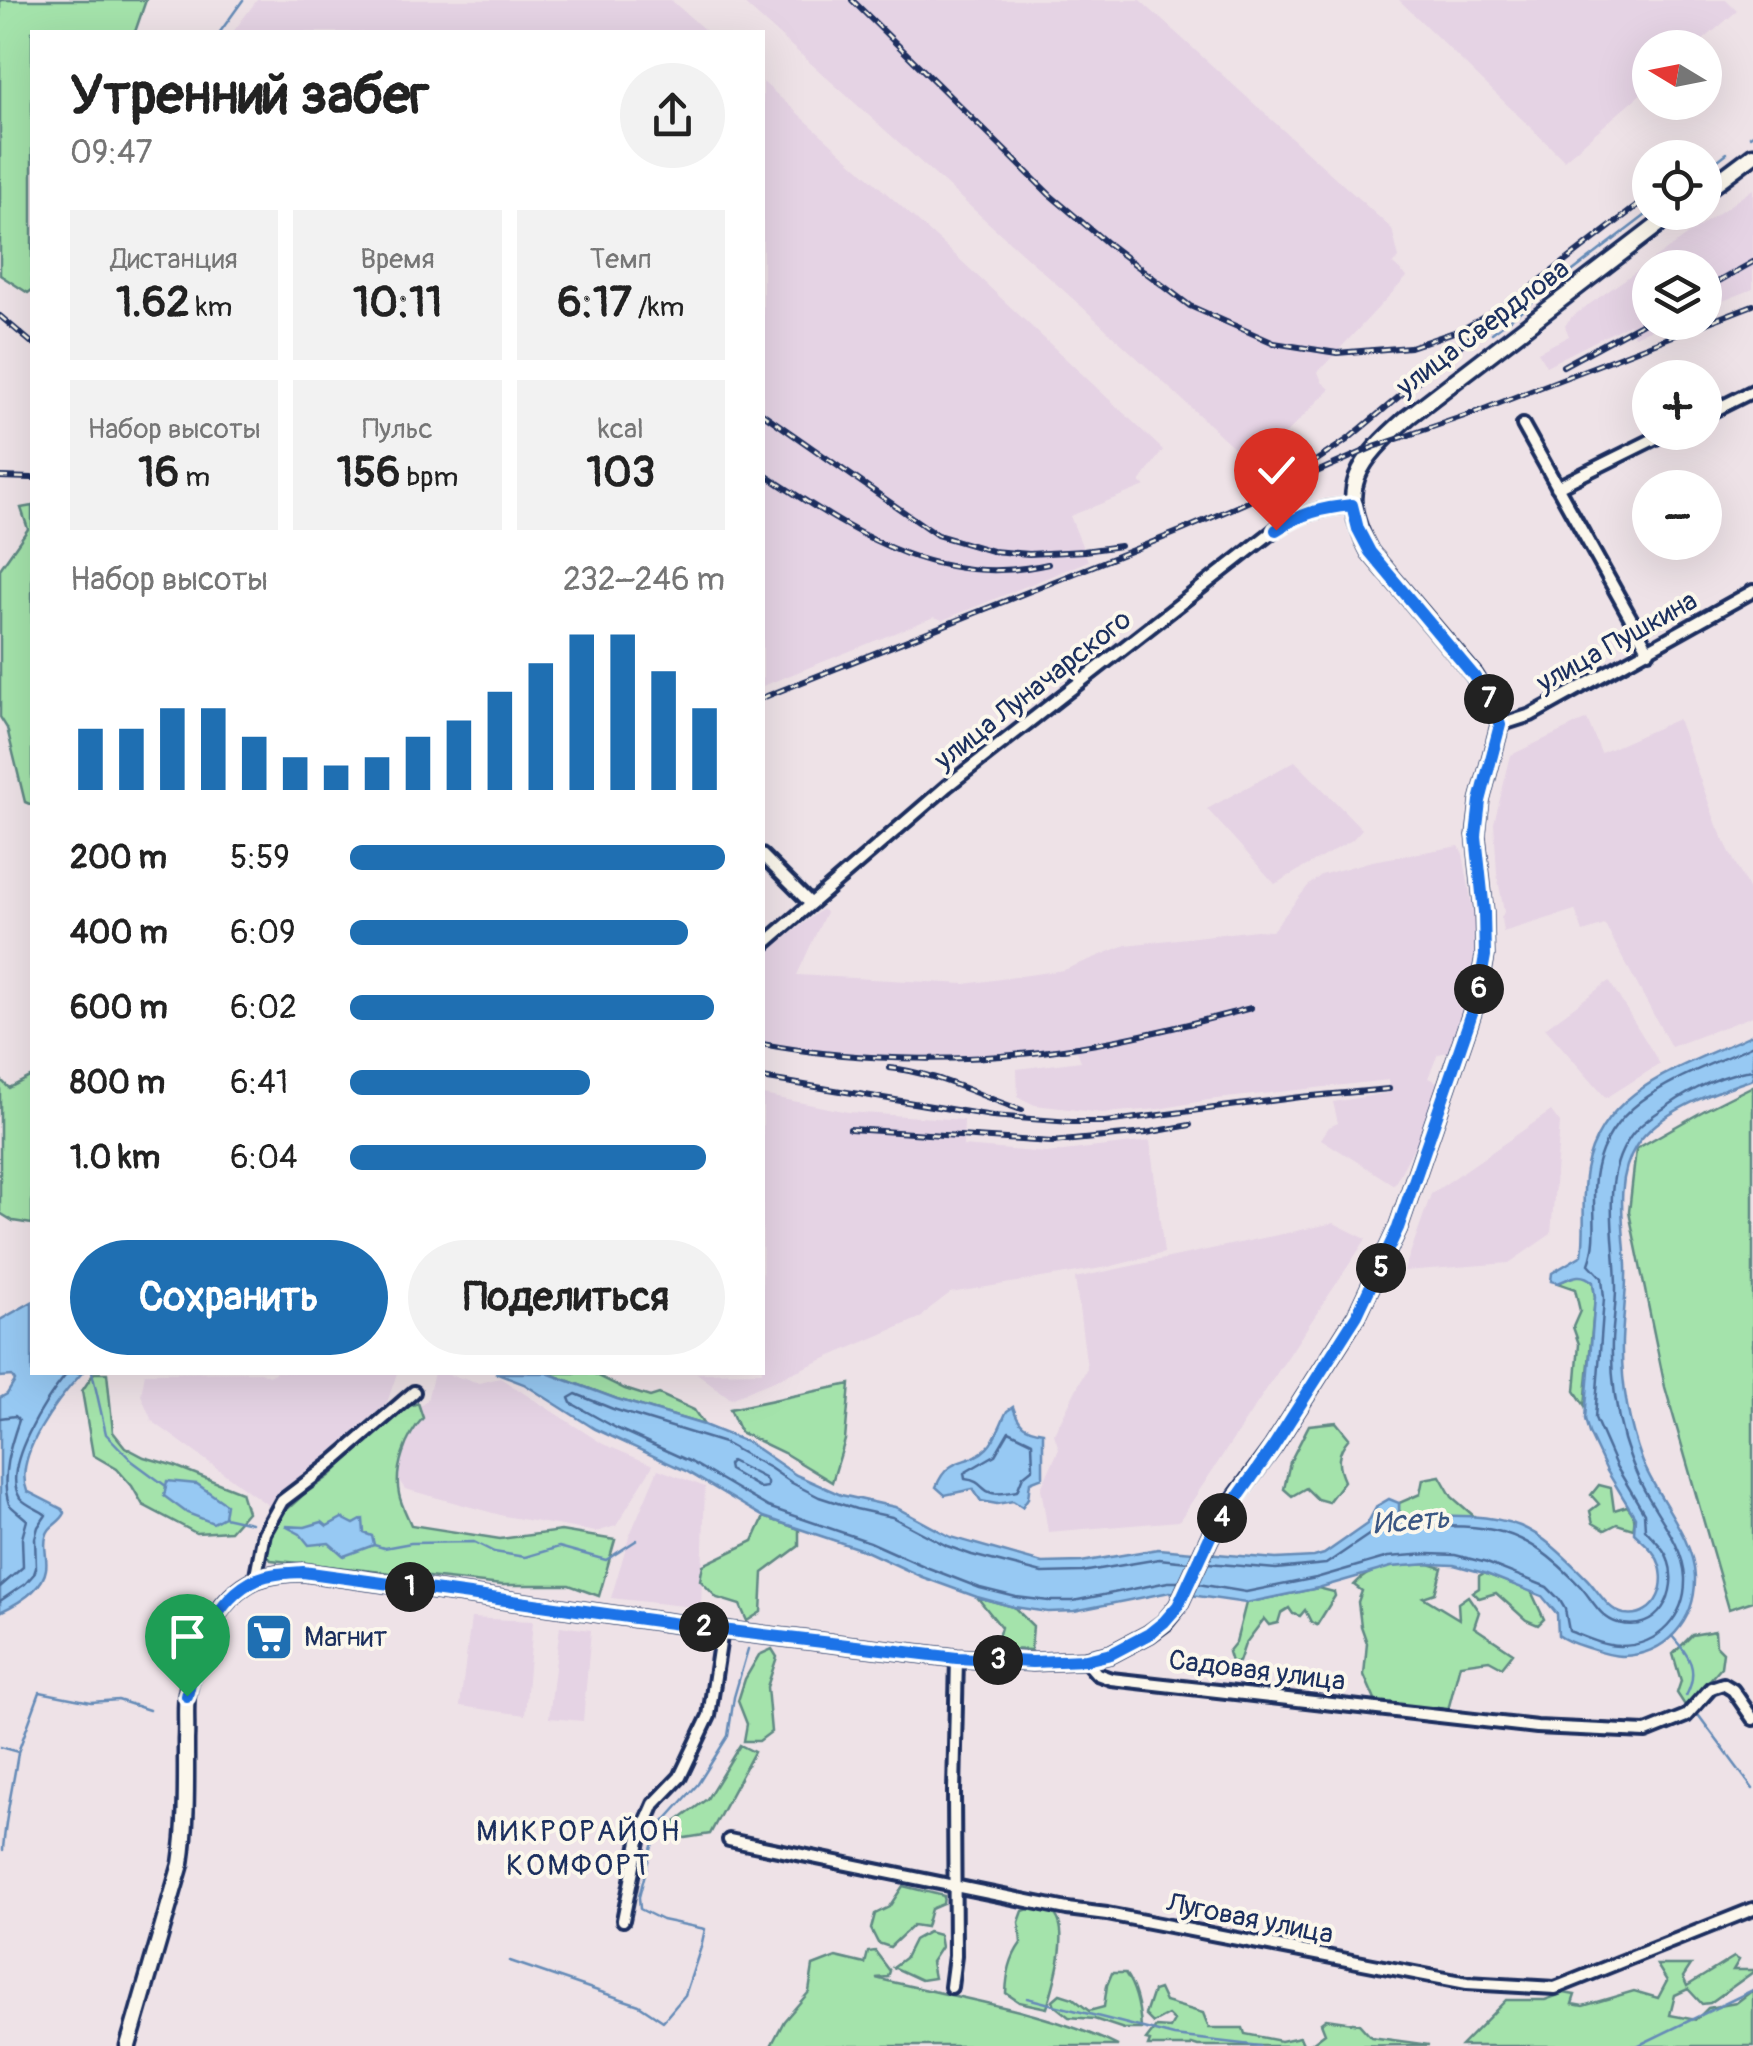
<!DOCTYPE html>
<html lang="ru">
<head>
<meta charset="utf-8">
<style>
  body { margin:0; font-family:Pangolin,sans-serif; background:#f2f2f2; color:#222; height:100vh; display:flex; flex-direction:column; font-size:38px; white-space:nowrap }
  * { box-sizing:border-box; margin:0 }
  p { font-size:32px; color:#767676 }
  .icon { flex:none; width:55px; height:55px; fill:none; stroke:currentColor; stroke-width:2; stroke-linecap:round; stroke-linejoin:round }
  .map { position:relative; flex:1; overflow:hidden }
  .drawer { position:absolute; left:30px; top:30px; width:735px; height:1345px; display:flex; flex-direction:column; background:#fff; border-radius:0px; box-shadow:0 10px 40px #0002 }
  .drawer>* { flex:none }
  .needle { width:65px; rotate:280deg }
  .controls { position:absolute; left:1632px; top:30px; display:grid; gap:20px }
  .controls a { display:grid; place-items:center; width:90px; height:90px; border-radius:50%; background:#fff; box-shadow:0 10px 40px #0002; font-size:50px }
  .pin { position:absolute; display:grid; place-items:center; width:85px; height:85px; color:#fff; margin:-102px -42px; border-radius:50% 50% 50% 0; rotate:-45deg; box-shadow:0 0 10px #0007 }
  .pin .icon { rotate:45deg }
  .km { position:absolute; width:50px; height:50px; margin:-25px; border-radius:50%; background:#222; color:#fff; font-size:28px; line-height:50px; text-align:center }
  .round { display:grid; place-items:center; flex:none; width:105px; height:105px; border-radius:52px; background:#f2f2f2 }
  .summary { display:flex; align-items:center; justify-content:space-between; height:170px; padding:0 40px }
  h1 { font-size:55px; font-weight:800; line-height:75px }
  .figures { display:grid; grid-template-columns:repeat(3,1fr); gap:15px; height:170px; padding:10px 40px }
  .figures div { display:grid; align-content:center; border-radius:0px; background:#f2f2f2; text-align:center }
  .figures b { font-size:42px; font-weight:800 }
  .figures small { font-size:28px; font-weight:400 }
  .figures p { font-size:28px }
  .chart { height:280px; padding:20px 40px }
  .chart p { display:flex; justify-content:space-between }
  .chart svg { width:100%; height:180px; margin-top:10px; stroke:#1f6fb2; stroke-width:6 }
  .action { display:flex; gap:20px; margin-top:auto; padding:20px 40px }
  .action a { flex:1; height:115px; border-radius:60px; background:#1f6fb2; color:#fff; font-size:40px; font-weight:800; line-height:115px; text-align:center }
  .action a+a { background:#f2f2f2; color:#222 }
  ul { padding:0 40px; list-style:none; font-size:32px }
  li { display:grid; grid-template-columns:160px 120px 1fr; align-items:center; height:75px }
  li i { height:25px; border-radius:12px; background:#1f6fb2 }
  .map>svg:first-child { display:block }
  .built { fill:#e5d3e4 }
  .green { fill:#a4e3ab; stroke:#608984; stroke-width:2.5 }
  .water { fill:#97c9f3; stroke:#658bb7; stroke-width:2.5 }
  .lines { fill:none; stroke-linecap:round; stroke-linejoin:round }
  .shore { stroke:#4d6d9a; stroke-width:2.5 }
  .stream { stroke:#658bb7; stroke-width:2.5 }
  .street-casing { stroke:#1b2f5e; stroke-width:18 }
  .secondary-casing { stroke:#1b2f5e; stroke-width:21 }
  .street { stroke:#fbf7ec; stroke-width:10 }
  .secondary { stroke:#fbf7ec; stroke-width:14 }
  .rail-casing { stroke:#1b2f5e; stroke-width:6 }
  .rail { stroke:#fbf7ec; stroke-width:2.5; stroke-dasharray:8; stroke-linecap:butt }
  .route-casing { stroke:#fff; stroke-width:20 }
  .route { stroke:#1a73e8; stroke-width:12 }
  .labels { text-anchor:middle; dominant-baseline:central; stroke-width:8; stroke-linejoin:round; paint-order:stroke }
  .street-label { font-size:28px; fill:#1b2f5e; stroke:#fbf7ec }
  .poi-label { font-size:28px; fill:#1b2f5e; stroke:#fbf7ec; text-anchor:start }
  .water-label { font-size:30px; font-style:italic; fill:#3a5683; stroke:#fbf7ec }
  .neighbourhood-label { font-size:30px; letter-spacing:2.5px; fill:#1b2f5e; stroke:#fbf7ec }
</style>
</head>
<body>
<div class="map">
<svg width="1753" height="2046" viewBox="0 0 1753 2046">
  <rect width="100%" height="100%" fill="#eee2e7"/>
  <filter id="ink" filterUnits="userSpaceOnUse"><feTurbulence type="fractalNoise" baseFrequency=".01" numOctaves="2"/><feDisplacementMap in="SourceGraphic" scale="20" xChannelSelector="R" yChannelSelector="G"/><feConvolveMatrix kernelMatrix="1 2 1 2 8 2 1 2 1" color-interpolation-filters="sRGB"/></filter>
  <g filter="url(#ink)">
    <path class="built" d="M257,0H671L707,32H233Z
      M740,0H1140L1392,229L1399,258L1393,264L1407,277L1318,372L1322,382L1330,389L1254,466L1081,306Z
      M1399,0H1726L1737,11L1695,47L1650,48V86L1564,160Z
      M763,82L954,254L1163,450L1140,482L1145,486L1070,516L1088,561L943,620L934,617L763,686Z
      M1753,189V289L1705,308V268H1650V322L1669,323L1634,336L1629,324L1546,366L1538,352L1569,336L1565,326L1570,318Z
      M1587,719L1601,753L1678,719L1718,828L1753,899V1016L1671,1047L1605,925L1583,932L1575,910L1503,932L1501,918L1504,912L1497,874L1494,823L1511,755Z
      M1295,761L1362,829L1352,840L1275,884L1207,809Z
      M1459,846L1463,854L1474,916L1475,952L1466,1007L1456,1045L1447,1052L1438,1054L1435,1061L1428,1078L1440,1083L1428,1121L1394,1185L1321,1139L1329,1127L1338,1123L1333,1102L1388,1093L1389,1080L1208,1100L1159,1109L1102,1113L1035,1105L1018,1097L1017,1069L1081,1061L1076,1048L990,1056L888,1059L788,1049L763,1044V955L822,909L826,912L797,975L965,984L1064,970L1126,945L1256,930L1272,931L1308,886L1321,875L1372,861Z
      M1609,981L1660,1064L1606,1098L1545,1028Z
      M763,1095L848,1112L964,1120L963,1146L1046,1153L1150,1141L1164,1253L1108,1267L950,1293L929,1309L922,1317L731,1399L697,1373L762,1372Z
      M1551,1111L1560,1123L1551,1234L1509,1263L1404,1271L1431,1194Z
      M1334,1223L1366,1239L1179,1521L1048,1532L1041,1488L1059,1449L1054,1434L1087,1368L1075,1278Z
      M261,1372L269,1376L276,1372L397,1373L387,1403L269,1506L152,1421L141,1395L145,1373Z
      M434,1373H442L480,1383L500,1378L603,1444L653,1465L616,1526L596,1532L504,1516L405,1489L370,1440L427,1400Z
      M658,1469L705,1487L701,1608L611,1598L629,1537Z
      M471,1618L533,1621L525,1715L460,1706Z
      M560,1626L591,1630L583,1721L549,1718Z"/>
    <path class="green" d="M0,0H146L135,32H32V290L28,293L0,275Z
      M32,506V805L25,802L7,728L0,717V569L28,529L21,508Z
      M32,1076V1224L13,1221L0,1213V1079L9,1088Z
      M1753,1086V1601L1729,1609L1665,1387L1629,1212L1636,1149L1705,1110Z
      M1576,1275L1586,1276L1593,1282L1595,1297L1585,1406L1575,1391L1579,1344L1573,1327L1580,1311L1575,1289L1558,1283Z
      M94,1373H107L113,1432L125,1447L144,1457L175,1466L241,1492L247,1512L230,1531L196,1533L143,1505L132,1486L117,1469L93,1455L82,1391Z
      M547,1373H592L625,1389L650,1397L659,1394L694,1410L704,1425L617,1399Z
      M850,1384L845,1440L832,1482L784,1453L740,1432L730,1409Z
      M418,1403L423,1418C406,1436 394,1469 399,1494C401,1505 407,1515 411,1525L500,1539L561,1531L615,1540L599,1596L569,1585H502L271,1560L263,1551L280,1516L303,1495L331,1475L393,1412Z
      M1336,1422L1349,1438C1337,1452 1336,1464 1344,1481L1328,1502L1317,1499L1306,1488L1292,1496L1284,1489L1290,1462L1309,1425Z
      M1440,1476L1452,1497L1475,1517L1402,1516L1399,1510V1503L1420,1494L1423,1479Z
      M1599,1485L1611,1488L1614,1510L1627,1506C1634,1514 1636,1518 1633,1529L1617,1524L1605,1530L1593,1523L1590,1511L1599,1504L1591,1495Z
      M764,1517L799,1529V1546L763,1573L761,1612L747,1621L740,1605L717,1598L700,1580L703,1565L753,1541Z
      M1429,1564L1442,1568L1435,1593L1423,1597L1459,1619L1458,1603L1468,1596L1479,1612L1474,1627L1513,1653L1502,1667L1489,1660L1460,1664L1448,1710L1378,1707L1364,1675L1367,1643L1361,1626L1358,1602L1362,1591L1354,1585C1372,1564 1402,1566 1429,1564Z
      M1484,1573L1531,1591L1544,1619L1538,1625L1526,1620L1496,1593L1479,1598L1473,1592L1479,1588V1576Z
      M1318,1588L1334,1592L1335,1596L1317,1625L1311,1622L1305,1610L1300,1616L1293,1614L1289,1608L1281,1613L1278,1623L1269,1625L1264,1619L1245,1644L1239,1662H1231L1228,1652L1236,1642L1246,1603Z
      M977,1597L1014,1607L1033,1626L1031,1650L1004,1649L997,1641L1001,1627Z
      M1715,1631L1716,1645L1723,1652L1721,1667L1686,1707L1677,1693L1681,1681L1673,1654L1692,1635Z
      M772,1649L777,1657L767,1687L771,1732L759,1741H744L747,1724L738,1701L745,1679L759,1655Z
      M740,1745L754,1752L710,1834L685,1838L660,1834L707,1799Z
      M903,1886L944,1896L943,1904L931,1909L926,1927L913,1925L890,1947L878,1943L871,1929L875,1914L889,1907Z
      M1037,1906C1042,1908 1048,1909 1052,1912C1073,1927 1053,1987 1047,2008L1019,2002L1006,1993C1007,1974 1010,1958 1021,1943L1019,1922L1023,1911Z
      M928,1932L939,1935L941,1947L931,1962L934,1978L921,1980L893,1967L905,1958L914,1940Z
      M875,1951L890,1971L888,1977L876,1978C955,1998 1045,2010 1118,2046H771L784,2021L809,1992L813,1966L836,1957L865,1964L868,1952Z
      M1734,1957L1739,1960L1733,1970H1753V1972L1710,2003L1702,2004L1688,1989L1675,1995L1670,2015L1696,2020L1708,2008L1736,2003L1753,1990V2046H1461L1506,2000H1545L1564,1993L1575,1995L1572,2004L1583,2006L1634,1991L1658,1998L1667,1981L1657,1965H1691L1683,1977L1687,1986Z
      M1112,1973H1125C1136,1988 1140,2010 1141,2029H1124L1094,2019L1069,2017L1055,2006L1053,2000L1060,1994L1073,1998L1089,2011L1104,2007L1107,1985Z
      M1159,1989L1165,2002L1203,2013L1209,2028H1243L1245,2034L1281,2041L1300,2037L1304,2046H1198L1192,2044L1191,2046H1148L1150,2041L1146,2040L1156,2027L1170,2028L1174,2021L1168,2015L1153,2023L1145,2015L1153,1991Z
      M1326,2019L1359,2024L1371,2037L1429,2045L1308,2046L1325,2033L1321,2023Z"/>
    <path class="water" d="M1753,1034V1079C1715,1092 1659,1110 1636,1146C1614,1180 1624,1227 1626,1265C1627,1291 1623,1315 1622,1341C1621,1382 1628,1422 1642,1460C1656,1497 1694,1537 1695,1577C1696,1621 1666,1655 1622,1656C1609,1656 1597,1651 1585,1647C1575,1644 1566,1641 1558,1635L1557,1614L1542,1596L1484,1573L1454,1565L1429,1564L1391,1567L1318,1588L1246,1603L1170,1592L1074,1611L1048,1612L1014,1607L977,1597L922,1577L866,1551L764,1517L686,1471L595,1429L524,1384L495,1373H547L617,1399L704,1425L749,1443L796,1475L841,1495L895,1507L951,1537L1042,1563L1081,1562L1158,1549L1276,1559L1314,1557L1324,1554L1367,1524L1377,1506L1389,1499L1399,1503V1514L1406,1517C1442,1516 1485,1512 1520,1526C1545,1536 1567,1559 1586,1578C1598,1590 1607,1610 1624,1614C1658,1619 1671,1580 1655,1555C1650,1547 1641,1540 1634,1533L1635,1517L1607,1471L1589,1433L1585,1419L1595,1297L1593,1282C1581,1271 1572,1277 1558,1283L1551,1281L1552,1273L1582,1255C1586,1227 1581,1198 1586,1170C1601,1087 1687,1066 1753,1034Z
      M32,1302V1372L82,1373C59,1398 13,1456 27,1491L62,1509L65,1513C60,1524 48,1525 46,1537C43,1547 48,1559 46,1569C43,1590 17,1604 0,1612V1398L7,1394L15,1381L12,1376L0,1377V1320Z
      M1013,1407C1019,1425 1024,1429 1043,1432V1477L1030,1482L1028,1498L1022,1507L1013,1501L997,1504L981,1501L973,1489L945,1495L936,1487C949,1454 968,1467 987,1448C996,1440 1001,1422 1007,1411Z
      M167,1481L197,1484L226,1504L224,1517L213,1523L187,1513L164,1496Z
      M342,1518L354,1524L363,1519L364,1533L372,1536L374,1545L344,1556L329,1543L309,1545L300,1534L285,1526L305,1527L322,1522L327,1526Z"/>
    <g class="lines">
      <path class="shore" d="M0,1418L15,1416L19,1420C10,1446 0,1477 9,1504C14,1510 22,1515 27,1520L22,1538L23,1567L0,1587
        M1009,1431L1032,1442L1033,1468L1023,1476L1017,1491C1009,1492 1000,1495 992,1493C980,1490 983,1481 965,1479L964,1473L995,1455Z
        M731,1461L764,1478L767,1482V1487L760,1488L729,1470L728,1465Z
        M1208,1563L1276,1569L1326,1564L1373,1532L1383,1517L1387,1516L1396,1524L1404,1527C1488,1525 1519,1522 1580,1586C1592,1599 1600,1618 1618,1623C1658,1634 1680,1593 1668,1559C1664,1547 1653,1539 1645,1529L1644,1513L1616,1466L1595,1418L1604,1298L1602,1278L1589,1264C1600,1235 1590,1201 1596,1171C1611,1094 1692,1075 1753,1045
        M1179,1582H1168L1073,1601H1049L1016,1597L980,1588L926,1567L870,1542L768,1507L691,1462L616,1428L571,1403L569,1398L576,1394L613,1409L724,1443L770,1468L792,1483L819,1497L856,1509L892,1517L947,1546L972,1555L1042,1573L1082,1572L1159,1559L1188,1562
        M1198,1584L1246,1592L1316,1578L1388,1557L1429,1554L1455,1555L1487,1563L1547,1587L1559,1599L1565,1609L1569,1631C1585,1637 1603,1646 1620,1646C1659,1646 1686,1616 1685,1578C1684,1548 1661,1520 1647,1495C1637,1478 1630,1458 1624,1439C1615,1407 1611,1374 1612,1341C1613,1323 1616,1306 1616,1288C1616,1241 1600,1181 1629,1139C1638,1125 1655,1114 1669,1105C1692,1089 1725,1073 1753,1070
        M0,1601L25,1584L34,1574L36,1568L35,1538L38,1527L46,1515C39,1509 27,1506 20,1498C0,1467 48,1397 68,1372"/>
      <path class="stream" d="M220,32L243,0
        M1750,136L1753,134
        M1705,170L1727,153
        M1492,333L1650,212
        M92,1372L106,1434L132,1461L166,1486
        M224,1517L251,1523
        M374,1545L384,1548L411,1543L474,1542L494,1552L525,1557L559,1547L606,1560L637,1540
        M1672,1636C1689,1656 1700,1669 1686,1696
        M1699,1716L1753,1789
        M0,1747L18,1752L40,1692L91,1702L118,1700L149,1710
        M3,1850C5,1818 13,1786 18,1753
        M510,1961L639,2005L663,2021L685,1995L701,1947L705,1929L662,1920L640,1909L639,1897L652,1846L663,1823L698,1784L728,1736L734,1697L748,1649
        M1027,1998L1174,2036L1260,2046
        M1637,2046L1753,1990"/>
      <g class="street-casing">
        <path id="street" d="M1705,415L1753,391
          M1523,425L1649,651
          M1557,487L1668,432
          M1500,725L1531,715L1753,591
          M762,855L810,903
          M762,946L947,786L1276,529C1302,513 1321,508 1352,505
          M255,1580L264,1533L282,1501L332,1463L414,1392
          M1085,1660L1097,1674L1111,1679L1537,1727L1646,1732L1686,1716L1711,1688L1723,1684L1733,1690L1753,1719
          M729,1840L1067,1909L1107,1914L1467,1983L1555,1988L1753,1909
          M623,1920L640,1836L654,1804L680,1777L709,1716L722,1630
          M951,1987L955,1956L954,1792L957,1658"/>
      </g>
      <g class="secondary-casing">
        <path id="secondary" d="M1705,191L1753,155
          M128,2046L181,1864C187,1823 186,1782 186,1740C187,1725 185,1709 187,1694C194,1652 216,1597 257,1579C272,1573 287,1573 303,1572L722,1630L957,1658L1033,1662L1085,1660L1111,1654L1149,1634L1164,1623L1178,1606L1210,1537L1233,1501L1273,1447L1357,1315L1398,1228L1468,1025L1478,994L1485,956L1484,912L1476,835L1480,801L1500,725L1495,708L1474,675L1370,552C1335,488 1358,461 1408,417L1675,212"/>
      </g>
      <use href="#street" class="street"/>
      <use href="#secondary" class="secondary"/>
      <g class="rail-casing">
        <path id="rail" d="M852,0L1050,195L1107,243L1190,306L1274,343L1337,353L1410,347L1463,329L1517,298
          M1705,289L1753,262
          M1506,307L1650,196
          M0,316L32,343
          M1563,366L1650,319
          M762,413L937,535L992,551L1029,554L1084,551L1120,546
          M1311,464L1347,440L1479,330
          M762,473C853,531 934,590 1048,564
          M0,477L32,478
          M762,698L1183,530L1374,447L1479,411L1753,305
          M762,1044C864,1063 976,1063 1078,1047C1136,1038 1194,1023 1251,1008
          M889,1068C935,1072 979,1096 1022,1110
          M762,1078L992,1116L1071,1122H1105L1301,1097L1389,1089
          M850,1129L1052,1142L1146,1133L1190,1125"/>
      </g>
      <use href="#rail" class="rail"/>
    </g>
  </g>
  <g class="lines" filter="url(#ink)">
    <g class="route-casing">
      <path id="route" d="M187,1696C197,1653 213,1599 257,1579C272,1573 287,1573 303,1572L722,1630L957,1658L1032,1662L1086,1660L1111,1654L1149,1634L1164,1622L1178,1606L1210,1537L1273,1447L1357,1315L1398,1228L1468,1025L1478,994L1485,956L1484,912L1476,836L1480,801L1500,725L1494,708L1474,676L1370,552L1358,529L1352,505C1321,508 1302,513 1276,530"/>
    </g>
    <use href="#route" class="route"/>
  </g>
  <defs>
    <g id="supermarket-square" transform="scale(2.5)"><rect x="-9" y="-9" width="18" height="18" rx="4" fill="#1f6fb2" stroke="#fbf7ec"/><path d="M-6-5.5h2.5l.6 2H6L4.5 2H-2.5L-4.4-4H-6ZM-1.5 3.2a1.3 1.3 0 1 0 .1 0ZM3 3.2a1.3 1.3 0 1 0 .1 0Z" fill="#fff"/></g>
  </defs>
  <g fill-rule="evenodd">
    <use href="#supermarket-square" x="269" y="1637"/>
  </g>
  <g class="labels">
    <g class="street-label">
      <text transform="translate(1483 328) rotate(-37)">улица Свердлова</text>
      <text transform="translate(1617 642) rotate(-29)">улица Пушкина</text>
      <text transform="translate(1033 690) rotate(-38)">улица Луначарского</text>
      <text transform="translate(1257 1671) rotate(7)">Садовая улица</text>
      <text transform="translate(1250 1919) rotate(11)">Луговая улица</text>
    </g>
    <g class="poi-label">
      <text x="304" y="1637">Магнит</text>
    </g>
    <g class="water-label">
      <text transform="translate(1411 1521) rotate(-5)">Исеть</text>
    </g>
    <g class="neighbourhood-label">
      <text x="579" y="1831">МИКРОРАЙОН<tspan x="579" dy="34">КОМФОРТ</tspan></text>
    </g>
  </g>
</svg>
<div class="controls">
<a><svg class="needle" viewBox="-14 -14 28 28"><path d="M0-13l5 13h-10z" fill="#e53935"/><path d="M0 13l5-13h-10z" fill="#767676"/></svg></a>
<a><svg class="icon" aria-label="locate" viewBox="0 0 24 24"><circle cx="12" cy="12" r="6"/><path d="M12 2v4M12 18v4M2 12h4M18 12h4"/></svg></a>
<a><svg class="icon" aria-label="layers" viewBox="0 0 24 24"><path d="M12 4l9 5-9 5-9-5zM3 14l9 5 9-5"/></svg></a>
<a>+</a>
<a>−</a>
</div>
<div class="pin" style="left:187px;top:1696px;background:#1e9e55"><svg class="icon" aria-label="arrive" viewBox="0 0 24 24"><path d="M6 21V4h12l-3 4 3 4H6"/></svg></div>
<div class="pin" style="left:1276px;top:530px;background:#d93025"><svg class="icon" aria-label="check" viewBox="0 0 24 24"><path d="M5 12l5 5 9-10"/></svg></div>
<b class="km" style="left:410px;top:1587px">1</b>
<b class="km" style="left:704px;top:1627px">2</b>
<b class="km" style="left:998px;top:1660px">3</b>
<b class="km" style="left:1222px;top:1518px">4</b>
<b class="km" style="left:1381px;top:1268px">5</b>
<b class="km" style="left:1479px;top:989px">6</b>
<b class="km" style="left:1489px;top:699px">7</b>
<section class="drawer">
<div class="summary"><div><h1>Утренний забег</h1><p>09:47</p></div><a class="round"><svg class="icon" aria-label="share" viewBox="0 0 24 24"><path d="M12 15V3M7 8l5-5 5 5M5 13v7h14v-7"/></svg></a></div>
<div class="figures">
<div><p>Дистанция</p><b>1.62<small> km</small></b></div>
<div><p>Время</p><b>10:11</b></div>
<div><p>Темп</p><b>6:17<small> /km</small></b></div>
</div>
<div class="figures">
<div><p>Набор высоты</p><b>16<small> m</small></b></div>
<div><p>Пульс</p><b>156<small> bpm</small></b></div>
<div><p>kcal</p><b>103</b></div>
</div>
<div class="chart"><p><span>Набор высоты</span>232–246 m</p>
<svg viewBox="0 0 160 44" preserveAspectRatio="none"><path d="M5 44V29M15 44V29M25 44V24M35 44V24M45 44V31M55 44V36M65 44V38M75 44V36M85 44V31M95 44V27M105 44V20M115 44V13M125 44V6M135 44V6M145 44V15M155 44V24"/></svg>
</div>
<ul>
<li><b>200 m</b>5:59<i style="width:100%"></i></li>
<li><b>400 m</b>6:09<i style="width:90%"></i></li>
<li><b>600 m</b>6:02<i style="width:97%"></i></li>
<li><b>800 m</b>6:41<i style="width:64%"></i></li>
<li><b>1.0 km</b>6:04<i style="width:95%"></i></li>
</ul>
<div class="action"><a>Сохранить</a><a>Поделиться</a></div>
</section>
</div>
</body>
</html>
